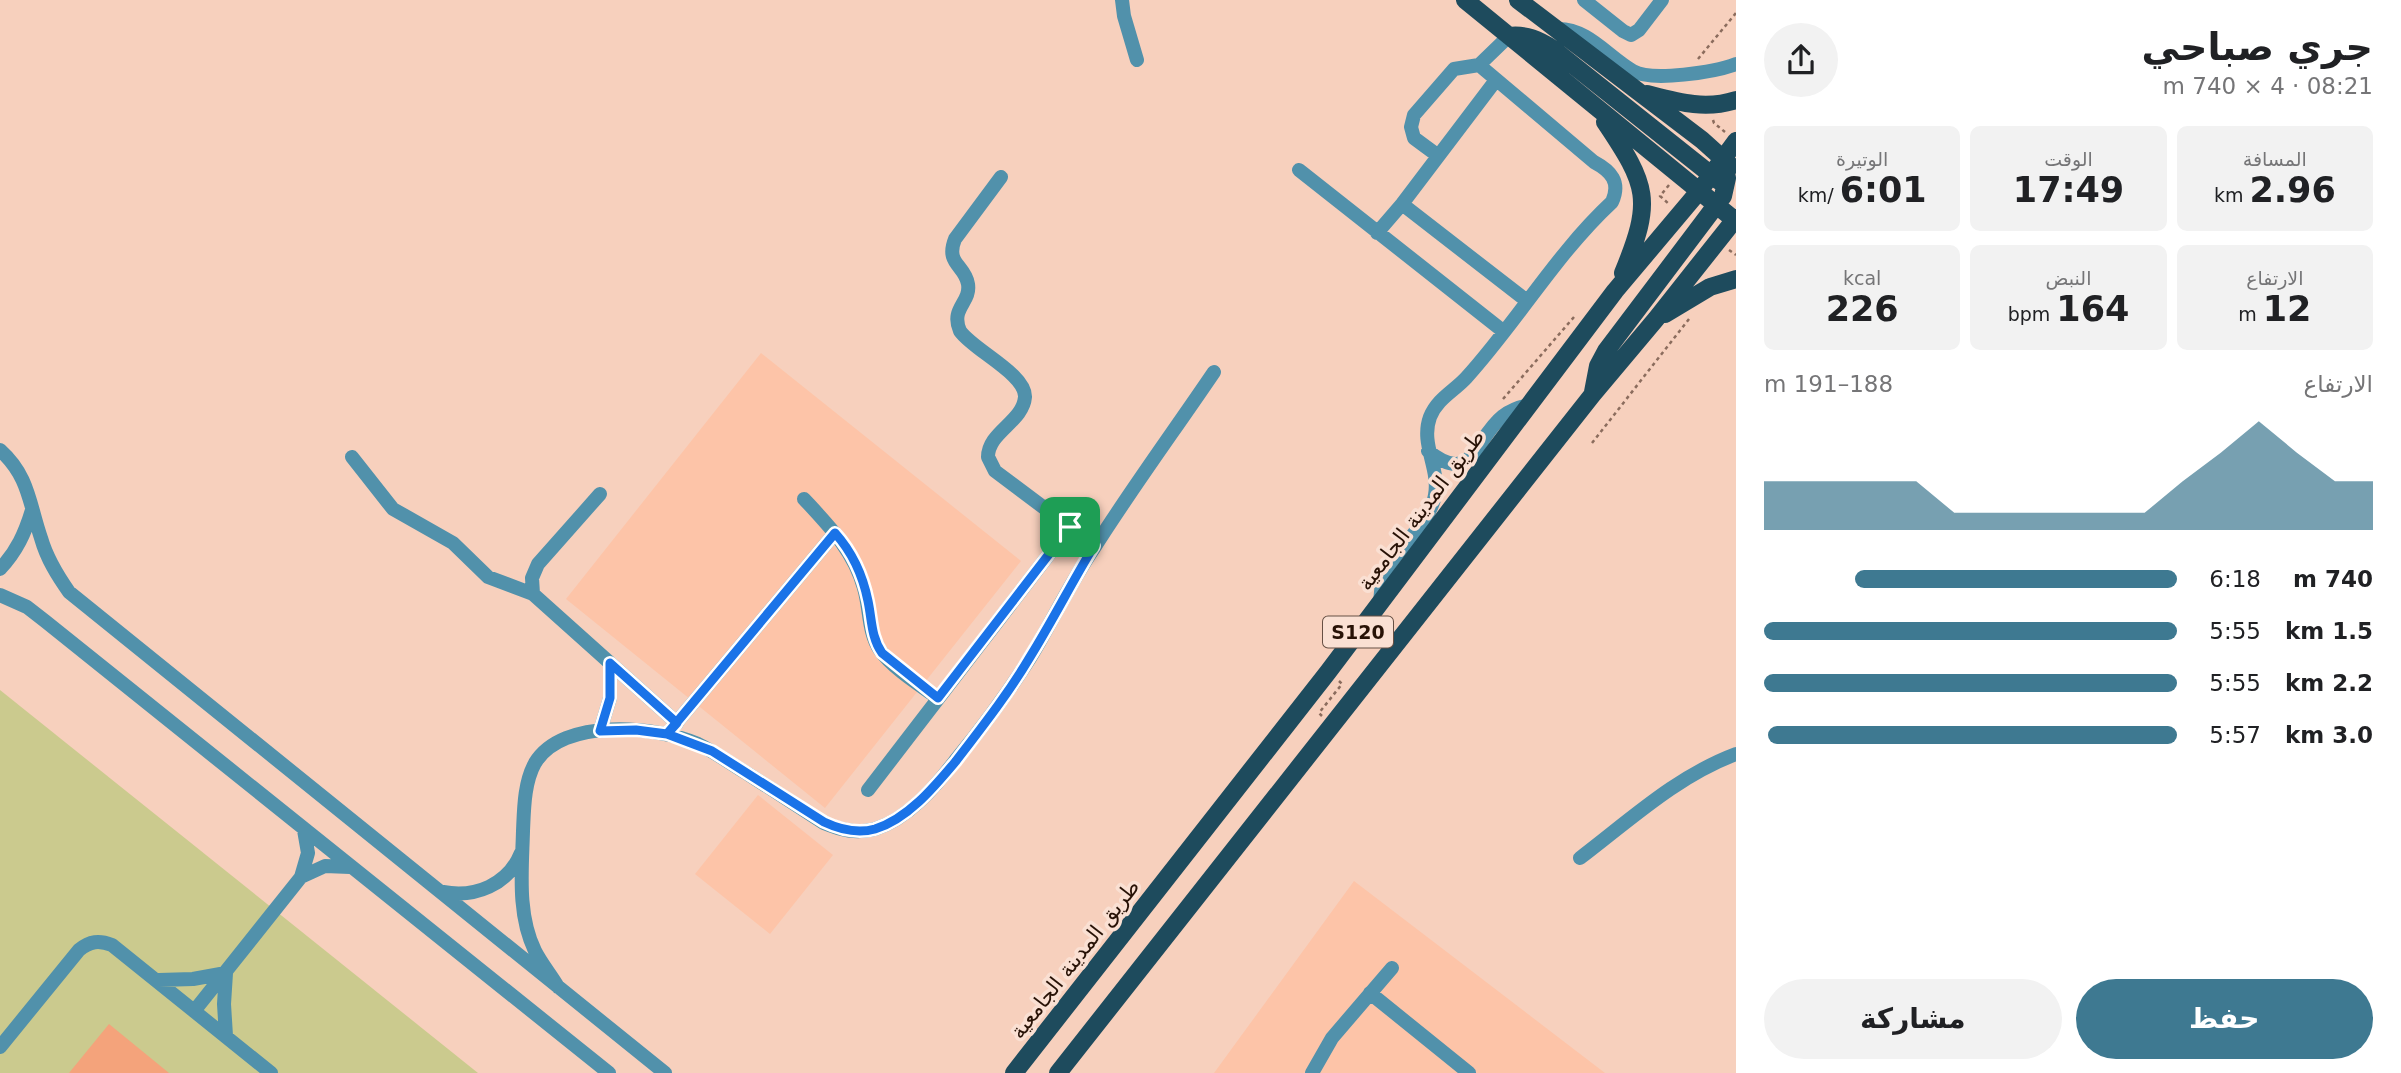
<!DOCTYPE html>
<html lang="ar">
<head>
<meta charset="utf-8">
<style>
  body { margin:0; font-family:"DejaVu Sans",Vazirmatn,sans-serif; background:#f2f2f2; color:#202124; direction:rtl; height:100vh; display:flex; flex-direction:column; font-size:26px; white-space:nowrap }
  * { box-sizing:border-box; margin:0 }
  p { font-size:23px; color:#757577 }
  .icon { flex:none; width:38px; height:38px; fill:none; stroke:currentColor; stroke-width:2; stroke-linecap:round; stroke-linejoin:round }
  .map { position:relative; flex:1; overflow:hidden; direction:ltr }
  .sheet { display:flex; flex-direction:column; background:#fff; width:665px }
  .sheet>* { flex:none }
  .pin { position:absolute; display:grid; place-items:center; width:60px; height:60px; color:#fff; margin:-30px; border-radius:14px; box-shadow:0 4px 10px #0006 }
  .round { display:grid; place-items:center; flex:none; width:74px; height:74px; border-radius:37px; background:#f2f2f2 }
  .headline { display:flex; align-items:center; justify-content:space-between; height:119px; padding:0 28px }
  h1 { font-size:38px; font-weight:700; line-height:52px }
  .figures { display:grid; grid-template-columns:repeat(3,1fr); gap:10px; height:119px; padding:7px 28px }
  .figures div { display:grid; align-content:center; border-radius:10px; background:#f2f2f2; text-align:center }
  .figures b { font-size:35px; font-weight:700 }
  .figures small { font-size:19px; font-weight:400 }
  .figures p { font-size:19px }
  .chart { height:196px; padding:14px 28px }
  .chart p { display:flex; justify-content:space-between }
  .chart svg { width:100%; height:126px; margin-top:7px; fill:#3e7991; opacity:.7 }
  .action { display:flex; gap:14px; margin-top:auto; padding:14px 28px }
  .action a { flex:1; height:80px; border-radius:42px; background:#3e7991; color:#fff; font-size:28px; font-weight:700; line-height:80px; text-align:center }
  .action a+a { background:#f2f2f2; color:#202124 }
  ul { padding:0 28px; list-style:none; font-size:23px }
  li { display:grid; grid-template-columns:112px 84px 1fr; align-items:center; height:52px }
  li i { height:18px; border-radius:9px; background:#3e7991 }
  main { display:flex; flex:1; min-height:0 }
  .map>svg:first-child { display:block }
  .built { fill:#fdc4a8 }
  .green { fill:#cbca8e }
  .building { fill:#f4a37b }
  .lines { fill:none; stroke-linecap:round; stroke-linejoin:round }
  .path { stroke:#8b6c5d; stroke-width:2.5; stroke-dasharray:3.5 3.5; stroke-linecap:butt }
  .minor { stroke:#5191ab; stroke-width:14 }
  .major { stroke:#1e4b5d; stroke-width:18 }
  .route-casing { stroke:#fff; stroke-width:14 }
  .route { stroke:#1a73e8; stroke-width:9 }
  .labels { text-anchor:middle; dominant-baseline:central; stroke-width:7; stroke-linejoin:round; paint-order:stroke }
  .shield { fill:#fae0d3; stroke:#675044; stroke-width:2 }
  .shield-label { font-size:19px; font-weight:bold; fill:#281206 }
  .street-label { font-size:21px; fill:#281206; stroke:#fae0d3 }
</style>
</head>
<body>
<main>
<section class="sheet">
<div class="headline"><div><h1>جري صباحي</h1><p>08:21 · 4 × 740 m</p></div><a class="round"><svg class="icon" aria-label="share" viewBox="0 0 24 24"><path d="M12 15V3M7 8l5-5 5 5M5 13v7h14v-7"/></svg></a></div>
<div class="figures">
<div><p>المسافة</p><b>2.96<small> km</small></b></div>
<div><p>الوقت</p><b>17:49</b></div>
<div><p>الوتيرة</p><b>6:01<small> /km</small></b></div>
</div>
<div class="figures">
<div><p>الارتفاع</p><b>12<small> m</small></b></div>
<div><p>النبض</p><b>164<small> bpm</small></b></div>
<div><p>kcal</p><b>226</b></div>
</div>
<div class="chart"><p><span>الارتفاع</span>188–191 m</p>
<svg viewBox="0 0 160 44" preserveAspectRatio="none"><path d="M0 44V27L10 27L20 27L30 27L40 27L50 38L60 38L70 38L80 38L90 38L100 38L110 27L120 17L130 6L140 17L150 27L160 27V44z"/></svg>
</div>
<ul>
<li><b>740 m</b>6:18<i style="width:78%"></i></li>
<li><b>1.5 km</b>5:55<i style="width:100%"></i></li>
<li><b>2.2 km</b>5:55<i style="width:100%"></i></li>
<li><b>3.0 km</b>5:57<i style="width:99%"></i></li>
</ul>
<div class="action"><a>حفظ</a><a>مشاركة</a></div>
</section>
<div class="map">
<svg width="1736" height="1073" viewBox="0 0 1736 1073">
  <rect width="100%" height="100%" fill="#f7d0bd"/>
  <path class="built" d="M761,353L1021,561L825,808L566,599Z
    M758,795L833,855L770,934L695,874Z
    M1354,881L1605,1073H1214Z"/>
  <path class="green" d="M0,690L478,1073H0Z"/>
  <path class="building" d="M109,1024L169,1073H69Z"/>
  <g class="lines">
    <path class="path" d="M1698,59L1736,13
      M1713,120L1714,123L1725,132
      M1669,185L1660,196L1669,204
      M1729,250L1736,255
      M1503,399L1574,317
      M1592,443L1689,319
      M1322,716L1319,713L1342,684L1339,681"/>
    <path class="minor" d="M1122,0L1124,16L1137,60
      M1584,0L1623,31L1631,35L1639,30L1662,0
      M1557,29C1588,28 1608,57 1633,71C1652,82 1715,72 1736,64
      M1437,155L1414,138L1411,127L1414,115L1454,69L1479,65L1509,36
      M1299,170L1503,331
      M1001,177L955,239C945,264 965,265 968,284C971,303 950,308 960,331C973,350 1026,374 1025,397C1023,422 988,432 988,457L995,471L1095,546
      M1402,204L1527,301
      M1377,233L1402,204L1496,80
      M0,450C29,476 29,503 41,538C47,559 57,575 69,592L665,1073
      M1428,451C1473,487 1474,439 1503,416C1511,410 1519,407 1529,405
      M352,457L393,509L453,543L488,577L533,594
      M600,494L538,564L532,578L533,594L677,723
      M804,499C829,526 854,551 864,588C870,608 868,633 880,650C891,667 921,686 938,698
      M0,569C17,551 25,533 32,510
      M0,595L27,607L45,621L609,1073
      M1380,603L1382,581L1386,570C1399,547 1431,521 1435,495C1440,468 1420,444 1430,417C1437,399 1454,391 1466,378C1517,322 1556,254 1612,202C1621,182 1611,171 1594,162L1479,65
      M672,728L835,533
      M600,731L610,698V663
      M868,790L1070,527
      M1580,858C1630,820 1677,776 1736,754
      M301,877L325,866L350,867
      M443,892C475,898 508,885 521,853
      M159,980L193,979L226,973L224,1004L226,1036
      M558,987C551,975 541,963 535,951C517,914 522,870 523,831C524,809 524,783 535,763C563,717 656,726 698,744C715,752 731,764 748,774C773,790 798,806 824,823C841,830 856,834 875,829C908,819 935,787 955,761C982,728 1007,694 1030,658C1052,622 1070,583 1094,548C1132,488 1174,431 1214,372
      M1370,993L1469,1073
      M195,1010L301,877L308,853L304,830
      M0,1047L79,950C90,941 99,940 112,945L271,1073
      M1312,1073L1332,1038L1392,968"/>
    <path class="major" d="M1465,0L1736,221
      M1518,0L1702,140L1731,166
      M1509,36C1526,34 1539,40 1553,49L1719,181
      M1647,94C1678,102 1705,110 1736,100
      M1605,122C1648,186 1653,200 1623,273
      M1665,314L1710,287L1736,279
      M1593,392L1598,366L1606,351L1723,196L1727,178L1723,158
      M1014,1073L1328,672L1615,291L1700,190L1736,141
      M1058,1073L1593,394L1656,319L1736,218"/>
  </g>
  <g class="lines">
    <g class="route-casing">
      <path id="route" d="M1070,527L1094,546C1072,582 1053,620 1030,657C1008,694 982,727 956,761C935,786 908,819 875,829C857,834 841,830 824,822L712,751L667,734L677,723L610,663V698L600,731L636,730L667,734L835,533C852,552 863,576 868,601C872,620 871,637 882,653L938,698L1070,527"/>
    </g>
    <use href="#route" class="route"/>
  </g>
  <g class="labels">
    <rect class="shield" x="1323" y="616.5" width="70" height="31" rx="5"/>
    <g class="shield-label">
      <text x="1358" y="632">S120</text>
    </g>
    <g class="street-label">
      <text transform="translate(1421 510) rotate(-53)">طريق المدينة الجامعية</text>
      <text transform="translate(1075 959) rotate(-52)">طريق المدينة الجامعية</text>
    </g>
  </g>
</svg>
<div class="pin" style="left:1070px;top:527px;background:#1e9e55"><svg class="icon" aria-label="arrive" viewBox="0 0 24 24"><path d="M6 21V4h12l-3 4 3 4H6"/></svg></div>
</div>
</main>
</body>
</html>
